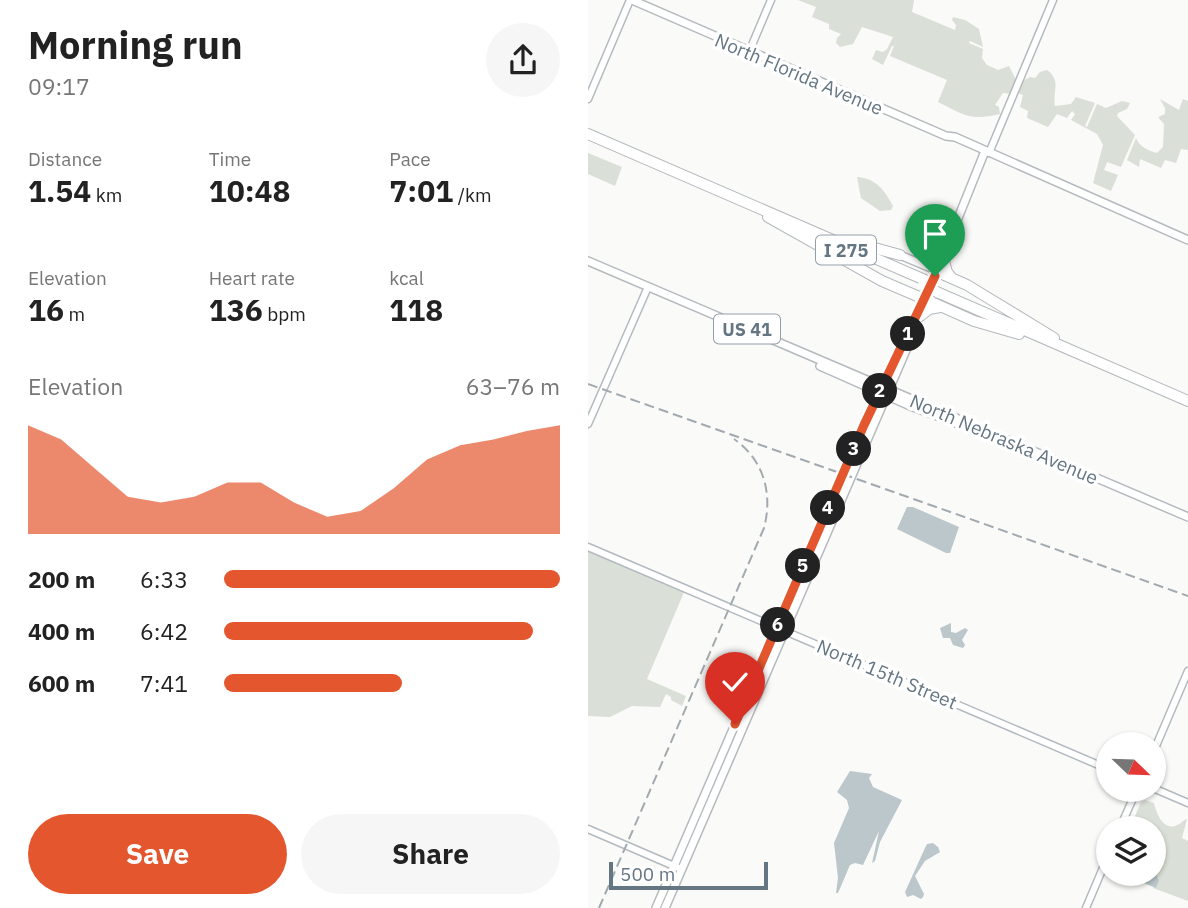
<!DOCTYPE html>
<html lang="en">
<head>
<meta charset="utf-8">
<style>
  body { margin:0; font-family:"IBM Plex Sans",sans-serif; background:#f6f6f6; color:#222; height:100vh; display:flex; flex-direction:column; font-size:26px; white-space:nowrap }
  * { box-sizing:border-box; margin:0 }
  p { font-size:23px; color:#767676 }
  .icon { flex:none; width:38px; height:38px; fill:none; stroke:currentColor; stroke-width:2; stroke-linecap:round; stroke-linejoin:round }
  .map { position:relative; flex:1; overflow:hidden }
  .side { display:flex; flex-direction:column; background:#fff; width:588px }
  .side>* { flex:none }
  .needle { width:46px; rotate:113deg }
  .fabs { position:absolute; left:508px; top:732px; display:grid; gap:14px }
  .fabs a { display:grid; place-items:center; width:70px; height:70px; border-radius:50%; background:#fff; box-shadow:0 2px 5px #0004; font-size:35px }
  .scale { position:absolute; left:21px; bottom:18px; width:159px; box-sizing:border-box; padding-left:7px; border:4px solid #657683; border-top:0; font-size:19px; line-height:24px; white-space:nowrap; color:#657683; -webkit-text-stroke:5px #fff; paint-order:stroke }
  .pin { position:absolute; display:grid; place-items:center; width:60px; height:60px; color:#fff; margin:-72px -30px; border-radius:50% 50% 50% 0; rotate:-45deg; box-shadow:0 0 7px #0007 }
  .pin .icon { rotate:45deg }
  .km { position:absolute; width:35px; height:35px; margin:-18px; border-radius:50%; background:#222; color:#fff; font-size:19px; line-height:35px; text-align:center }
  .round { display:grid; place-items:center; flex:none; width:74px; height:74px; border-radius:37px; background:#f6f6f6 }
  .head { display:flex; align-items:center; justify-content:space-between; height:119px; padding:0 28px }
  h1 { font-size:38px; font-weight:700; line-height:52px }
  .metrics { display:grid; grid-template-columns:repeat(3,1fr); gap:10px; height:119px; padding:7px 28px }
  .metrics div { display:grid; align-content:center }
  .metrics b { font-size:30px; font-weight:700 }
  .metrics small { font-size:19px; font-weight:400 }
  .metrics p { font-size:19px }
  .chart { height:196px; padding:14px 28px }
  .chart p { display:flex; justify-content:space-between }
  .chart svg { width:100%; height:126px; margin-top:7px; fill:#e4572e; opacity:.7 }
  .action { display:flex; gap:14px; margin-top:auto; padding:14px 28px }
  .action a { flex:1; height:80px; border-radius:42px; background:#e4572e; color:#fff; font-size:28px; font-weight:700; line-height:80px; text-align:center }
  .action a+a { background:#f6f6f6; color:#222 }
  ul { padding:0 28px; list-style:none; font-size:23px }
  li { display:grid; grid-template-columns:112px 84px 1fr; align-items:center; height:52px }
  li i { height:18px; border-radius:9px; background:#e4572e }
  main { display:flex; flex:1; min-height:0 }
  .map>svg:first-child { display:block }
  .green { fill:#dadfd7 }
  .water { fill:#bbc7cb }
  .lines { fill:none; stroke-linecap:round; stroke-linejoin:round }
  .secondary-casing { stroke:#b3babf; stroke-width:9 }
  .primary-casing { stroke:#b5babe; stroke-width:10 }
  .highway-casing { stroke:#b4b9bd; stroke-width:12 }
  .secondary { stroke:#fff; stroke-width:6 }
  .primary { stroke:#fff; stroke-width:7 }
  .highway { stroke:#fff; stroke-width:10 }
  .rail { stroke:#a2aab0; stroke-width:2; stroke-dasharray:10 5; stroke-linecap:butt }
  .highway-bridge-casing { stroke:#b4b9bd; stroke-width:12; stroke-linecap:butt }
  .highway-bridge { stroke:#fff; stroke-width:10 }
  .route-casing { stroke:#fff; stroke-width:14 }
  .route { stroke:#e4572e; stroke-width:9 }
  .labels { text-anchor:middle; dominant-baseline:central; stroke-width:7; stroke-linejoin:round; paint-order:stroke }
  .shield { fill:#fff; stroke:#939fa8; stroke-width:2 }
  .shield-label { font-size:18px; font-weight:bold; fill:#657683 }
  .street-label { font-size:19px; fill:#657683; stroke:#fff }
</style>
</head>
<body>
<main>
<section class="side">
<div class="head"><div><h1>Morning run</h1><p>09:17</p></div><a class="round"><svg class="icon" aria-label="share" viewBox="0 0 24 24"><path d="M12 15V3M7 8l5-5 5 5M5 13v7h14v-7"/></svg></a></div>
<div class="metrics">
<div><p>Distance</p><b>1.54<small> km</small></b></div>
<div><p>Time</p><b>10:48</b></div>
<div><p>Pace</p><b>7:01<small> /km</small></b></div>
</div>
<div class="metrics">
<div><p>Elevation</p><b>16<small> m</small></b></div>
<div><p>Heart rate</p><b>136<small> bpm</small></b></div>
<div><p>kcal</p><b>118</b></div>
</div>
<div class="chart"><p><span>Elevation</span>63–76 m</p>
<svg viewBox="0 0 160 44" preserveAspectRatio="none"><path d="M0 44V6L10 11L20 21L30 31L40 33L50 31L60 26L70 26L80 33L90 38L100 36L110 28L120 18L130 13L140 11L150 8L160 6V44z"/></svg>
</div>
<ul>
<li><b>200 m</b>6:33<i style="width:100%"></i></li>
<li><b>400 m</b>6:42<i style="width:92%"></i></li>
<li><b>600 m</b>7:41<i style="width:53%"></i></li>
</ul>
<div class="action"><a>Save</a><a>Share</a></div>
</section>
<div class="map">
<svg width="600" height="908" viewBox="0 0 600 908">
  <rect width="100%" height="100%" fill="#fafaf8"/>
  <path class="green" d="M210,0H326L324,12L367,30L368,25L364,20L365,17L377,20L391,29L395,47L382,41L381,43L395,49L394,58L399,65L410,70L421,66L429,82L424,94L415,93L407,105L411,107L412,114C382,121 376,115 350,102L359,80L302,56L306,46H304L295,65L284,59L288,50L295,52L299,49L305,37L274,27L265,44L252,47L248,43L249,38L253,34L241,29V24L224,17L228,7Z
    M459,70C474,80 464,93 467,106L483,104L488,97L507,103L497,126L499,127L509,104L518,108L534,101L542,103L539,109L530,113L529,116L547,135L533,167L519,162L516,170L530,175L523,191L505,183L515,145L509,134L483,120L487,114L484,111L479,118L469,114L460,127L439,118L440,111L432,107L435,95L430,93L427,94L431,83L442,77L447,78L452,72Z
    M572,99L591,110L595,99L600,101V150L593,149L588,163L577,160L573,168L552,159L551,167L539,160L548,138C551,146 560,151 569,153L575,147L576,124L570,117L577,114V108Z
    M0,153L34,167L27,186L0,174Z
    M269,177C288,178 297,191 305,206L303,210L292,211L273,198Z
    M0,549L97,590L59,679L98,696L94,706L83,700V697L78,694L72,707L44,706L22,717L0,716Z
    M557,800L566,803C568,813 576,832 589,825C593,824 595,820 599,819L594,838L600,841V901L565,888L571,879L569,878V863L565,861V828H542L553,802Z"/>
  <path class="water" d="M319,507H325L371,527L362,553H358L309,529Z
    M363,623V632L368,633L377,628L380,630L374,640L377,645L375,648L365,645L362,638H355L352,628Z
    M262,771L284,774L281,778L285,787L314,800L292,842L287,861L284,863L291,831L275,865L267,863L262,865L250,893H248L250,878L246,843L261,808L259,800L249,792Z
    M345,843L350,847L352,852L337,861L327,876L336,894L335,897L333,899L325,895L319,897L317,892L337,848L339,844Z
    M565,861L569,863V877L571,880L568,888L531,873H565Z"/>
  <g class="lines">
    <g class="secondary-casing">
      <path id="secondary" d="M161,52L183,0
        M0,99L42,0
        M401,153L465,0
        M0,424L60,287
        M0,547L520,769
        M565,753L600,671
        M565,788L600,803
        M532,828L549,789
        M0,829L93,869
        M498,908L520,856"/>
    </g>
    <g class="primary-casing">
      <path id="primary" d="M44,0L358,136L367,137L600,240
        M312,255L345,269L349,275
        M0,261L600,517
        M232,366L320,405L389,431
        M68,908L276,425L348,273L397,151
        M77,908L325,334"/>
    </g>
    <g class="highway-casing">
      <path id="highway" d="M0,134L337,280
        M180,217L294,281L336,299L342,296
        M261,241L312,255
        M356,261L359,272L363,277
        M347,276L352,273L379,285L466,338
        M351,293L600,401
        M339,295L341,301L386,321L431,334
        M332,316L341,309L352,307"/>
    </g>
    <use href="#secondary" class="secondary"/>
    <use href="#primary" class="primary"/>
    <use href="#highway" class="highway"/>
    <path class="rail" d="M0,384L600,596
      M11,908L176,528C185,494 176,460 146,439"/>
    <g class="highway-bridge-casing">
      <path id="highway-bridge" d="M335,285L351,293"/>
    </g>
    <use href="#highway-bridge" class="highway-bridge"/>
  </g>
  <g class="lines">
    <g class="route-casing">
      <path id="route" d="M147,724L276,425L347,276"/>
    </g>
    <use href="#route" class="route"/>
  </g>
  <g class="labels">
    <g class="shield">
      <rect x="228" y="235.5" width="60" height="29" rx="5"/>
      <rect x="126" y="314.5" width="66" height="29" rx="5"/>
    </g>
    <g class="shield-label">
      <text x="258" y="250">I 275</text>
      <text x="159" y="329">US 41</text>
    </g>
    <g class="street-label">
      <text transform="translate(211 74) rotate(23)">North Florida Avenue</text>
      <text transform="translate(416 439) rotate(23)">North Nebraska Avenue</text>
      <text transform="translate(299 674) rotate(23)">North 15th Street</text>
    </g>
  </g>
</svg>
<div class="fabs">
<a><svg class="needle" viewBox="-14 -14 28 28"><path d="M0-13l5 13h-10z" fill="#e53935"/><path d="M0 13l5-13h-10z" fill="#767676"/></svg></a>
<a><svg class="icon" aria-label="layers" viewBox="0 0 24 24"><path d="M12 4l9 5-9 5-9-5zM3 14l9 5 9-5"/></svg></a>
</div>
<div class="scale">500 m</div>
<div class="pin" style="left:347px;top:276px;background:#1e9e55"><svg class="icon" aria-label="arrive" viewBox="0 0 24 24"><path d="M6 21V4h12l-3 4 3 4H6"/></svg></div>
<div class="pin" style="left:147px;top:724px;background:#d93025"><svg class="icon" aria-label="check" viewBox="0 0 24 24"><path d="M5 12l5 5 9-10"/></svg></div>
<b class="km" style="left:320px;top:334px">1</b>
<b class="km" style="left:292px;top:391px">2</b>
<b class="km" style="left:266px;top:449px">3</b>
<b class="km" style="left:240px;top:508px">4</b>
<b class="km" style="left:215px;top:566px">5</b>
<b class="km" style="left:190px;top:625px">6</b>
</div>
</main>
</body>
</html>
